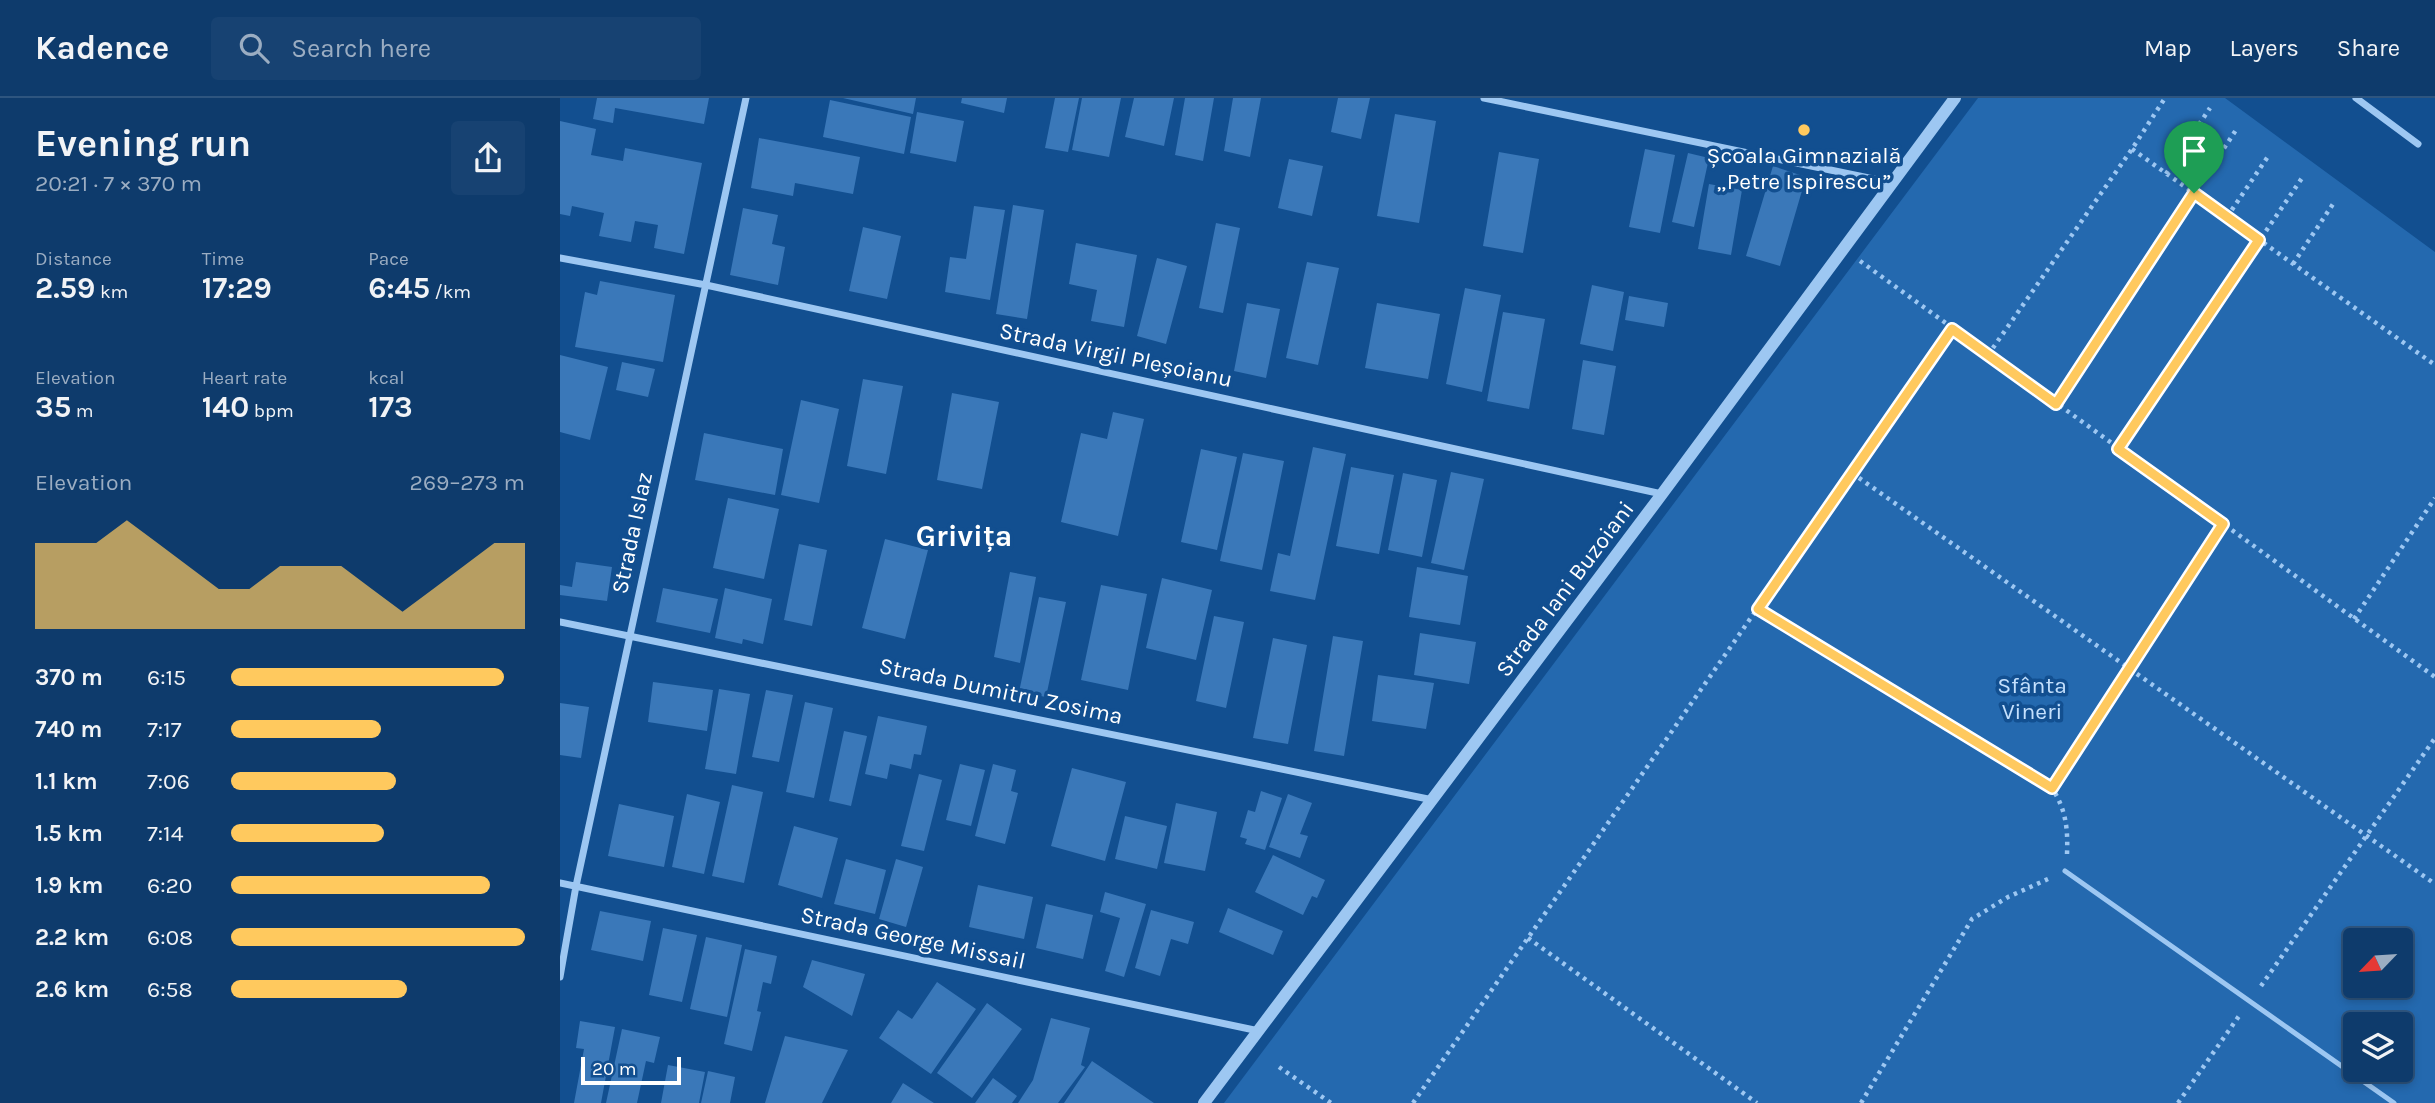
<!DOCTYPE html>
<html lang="en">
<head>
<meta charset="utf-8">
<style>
  body { margin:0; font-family:Karla,sans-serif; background:#174272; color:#f1f3f6; height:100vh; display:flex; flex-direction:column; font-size:26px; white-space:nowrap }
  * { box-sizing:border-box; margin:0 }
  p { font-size:23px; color:#9badc2 }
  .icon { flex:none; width:38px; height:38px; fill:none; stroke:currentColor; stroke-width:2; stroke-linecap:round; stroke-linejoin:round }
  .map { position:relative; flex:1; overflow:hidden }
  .sheet { display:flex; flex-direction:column; background:#0e3b6c; width:560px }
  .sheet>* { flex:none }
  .needle { width:46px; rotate:245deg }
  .controls { position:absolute; left:1783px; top:830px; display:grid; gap:14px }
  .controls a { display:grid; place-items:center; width:70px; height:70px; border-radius:7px; background:#0e3b6c; box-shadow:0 4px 10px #0003,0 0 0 2px #2e557f; font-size:35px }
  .scale { position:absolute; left:21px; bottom:18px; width:100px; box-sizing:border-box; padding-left:7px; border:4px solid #fff; border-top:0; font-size:19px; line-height:24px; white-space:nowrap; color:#fff; -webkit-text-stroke:5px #124f90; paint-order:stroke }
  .pin { position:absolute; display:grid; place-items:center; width:60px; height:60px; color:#fff; margin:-72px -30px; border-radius:50% 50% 50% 0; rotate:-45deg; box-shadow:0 0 7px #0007 }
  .pin .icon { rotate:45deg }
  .round { display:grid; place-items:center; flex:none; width:74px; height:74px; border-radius:7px; background:#174272 }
  .summary { display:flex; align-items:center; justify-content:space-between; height:119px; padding:0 35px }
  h1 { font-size:38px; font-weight:700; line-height:52px }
  .metrics { display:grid; grid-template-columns:repeat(3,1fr); gap:10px; height:119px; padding:7px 35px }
  .metrics div { display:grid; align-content:center }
  .metrics b { font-size:30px; font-weight:700 }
  .metrics small { font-size:19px; font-weight:400 }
  .metrics p { font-size:19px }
  .chart { height:196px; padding:14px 35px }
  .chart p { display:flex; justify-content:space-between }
  .chart svg { width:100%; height:126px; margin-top:7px; fill:#ffc95e; opacity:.7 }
  ul { padding:0 35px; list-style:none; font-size:23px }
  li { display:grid; grid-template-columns:112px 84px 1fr; align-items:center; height:52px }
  li i { height:18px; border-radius:9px; background:#ffc95e }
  header { display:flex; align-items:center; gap:42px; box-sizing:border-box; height:98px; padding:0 35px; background:#0e3b6c; border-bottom:2px solid #2e557f }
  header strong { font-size:33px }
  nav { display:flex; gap:38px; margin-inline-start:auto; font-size:24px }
  .search { width:490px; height:63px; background:#174272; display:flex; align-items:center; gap:18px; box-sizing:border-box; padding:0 24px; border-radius:7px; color:#9badc2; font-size:26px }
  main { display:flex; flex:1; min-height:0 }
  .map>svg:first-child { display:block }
  .green { fill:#2469af; fill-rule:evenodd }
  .building { fill:#3a78b9 }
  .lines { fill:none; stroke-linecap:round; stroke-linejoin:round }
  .path { stroke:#9dc7f2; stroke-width:4.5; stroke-dasharray:3.5 5; stroke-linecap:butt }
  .service { stroke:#9dc7f2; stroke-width:5 }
  .minor { stroke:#9dc7f2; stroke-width:7 }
  .tertiary { stroke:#9dc7f2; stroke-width:12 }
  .route-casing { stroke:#fff; stroke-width:14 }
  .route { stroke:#ffc95e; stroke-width:9 }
  .poi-dot { fill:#ffc95e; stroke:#124f90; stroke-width:2.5 }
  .labels { text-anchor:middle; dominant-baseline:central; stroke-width:7; stroke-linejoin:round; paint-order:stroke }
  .poi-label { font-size:23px; fill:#fff; stroke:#124f90 }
  .street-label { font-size:23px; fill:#fff; stroke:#124f90 }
  .park-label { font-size:23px; fill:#c4e0fd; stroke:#124f90 }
  .district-label { font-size:30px; font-weight:bold; fill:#fff; stroke:#124f90 }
</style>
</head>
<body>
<header>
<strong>Kadence</strong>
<div class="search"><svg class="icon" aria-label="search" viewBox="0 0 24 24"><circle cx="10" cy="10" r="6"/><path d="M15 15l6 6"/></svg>Search here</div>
<nav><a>Map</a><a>Layers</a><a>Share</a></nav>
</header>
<main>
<section class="sheet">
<div class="summary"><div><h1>Evening run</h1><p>20:21 · 7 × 370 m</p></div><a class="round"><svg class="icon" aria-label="share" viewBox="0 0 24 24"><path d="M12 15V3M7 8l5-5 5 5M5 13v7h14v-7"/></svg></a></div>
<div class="metrics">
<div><p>Distance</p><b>2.59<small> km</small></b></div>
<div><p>Time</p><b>17:29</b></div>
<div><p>Pace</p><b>6:45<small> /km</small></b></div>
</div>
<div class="metrics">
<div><p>Elevation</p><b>35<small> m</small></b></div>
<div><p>Heart rate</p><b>140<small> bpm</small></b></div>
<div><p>kcal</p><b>173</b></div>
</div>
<div class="chart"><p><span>Elevation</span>269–273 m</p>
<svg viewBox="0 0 160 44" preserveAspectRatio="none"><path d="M0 44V14L10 14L20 14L30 6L40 14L50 22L60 30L70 30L80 22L90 22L100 22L110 30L120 38L130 30L140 22L150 14L160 14V44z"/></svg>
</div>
<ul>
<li><b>370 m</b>6:15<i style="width:93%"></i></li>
<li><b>740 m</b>7:17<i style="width:51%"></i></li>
<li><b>1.1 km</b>7:06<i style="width:56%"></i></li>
<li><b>1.5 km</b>7:14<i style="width:52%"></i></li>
<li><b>1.9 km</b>6:20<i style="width:88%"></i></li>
<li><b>2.2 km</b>6:08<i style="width:100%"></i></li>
<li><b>2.6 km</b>6:58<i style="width:60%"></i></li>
</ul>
</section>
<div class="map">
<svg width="1875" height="1005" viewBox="0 0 1875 1005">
  <rect width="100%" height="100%" fill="#124f90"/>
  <path class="green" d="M1418,0H1665L1875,154V1005H664ZM1796,842H1841V887H1796ZM1796,926H1841V971H1796Z"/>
  <path class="building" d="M37,0H149L144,26L55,10L53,25L33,21Z
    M283,0H356L353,16Z
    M402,0H447L444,15L401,5Z
    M495,0H519L508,54L485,50Z
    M522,0H561L549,59L512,52Z
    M574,0H614L604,48L565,39Z
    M625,0H654L643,63L615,57Z
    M673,0H701L690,59L664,53Z
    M778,0H810L801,41L771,34Z
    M270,2L351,19L344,56L263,39Z
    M357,14L404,23L396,64L350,55Z
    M835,16L876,23L859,125L817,118Z
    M0,23L36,31L31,57L63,63L65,50L142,65L124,156L94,150L98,127L75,123L71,144L39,138L44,115L12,108L10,118L0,116Z
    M199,40L300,59L293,96L235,85L233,98L191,90Z
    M1085,51L1115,57L1100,135L1069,129Z
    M939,54L979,61L963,155L923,148Z
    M1128,55L1149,60L1134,129L1112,124Z
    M729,61L763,68L752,118L718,110Z
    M1213,68L1246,79L1220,168L1186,158Z
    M1149,86L1182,92L1171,157L1138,151Z
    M453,107L484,112L467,221L436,216Z
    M414,108L445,112L430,202L385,194L390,159L406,161Z
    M183,110L218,117L212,146L225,149L218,187L170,177Z
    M656,125L680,130L663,215L639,210Z
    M303,129L341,138L327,201L289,193Z
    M516,145L577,157L564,229L531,223L537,192L509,186Z
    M597,160L627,168L606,246L577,238Z
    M747,164L779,170L758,267L726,260Z
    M40,183L115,197L103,264L15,249L25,194L37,197Z
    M1032,187L1064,194L1053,253L1020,246Z
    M905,190L941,197L922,294L886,286Z
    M1069,198L1108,205L1104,229L1065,222Z
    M687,205L720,211L706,280L674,273Z
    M817,205L880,216L868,281L805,270Z
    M943,214L985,221L969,311L927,303Z
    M0,257L48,269L30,342L0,334Z
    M1023,262L1056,268L1044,337L1012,331Z
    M62,264L95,271L88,299L56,292Z
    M303,281L343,288L326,376L287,368Z
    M392,295L439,304L422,391L377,382Z
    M241,302L279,311L259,405L221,397Z
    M553,314L584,321L558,438L501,424L521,335L547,341Z
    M144,335L223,351L215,397L135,382Z
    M753,349L786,356L755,502L710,493L718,455L730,458Z
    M641,351L677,359L657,452L621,444Z
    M683,355L724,363L702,472L660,463Z
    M791,369L834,377L819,456L776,448Z
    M891,374L924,381L904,472L871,465Z
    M843,375L877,382L862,459L828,452Z
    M168,400L219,411L204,481L153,470Z
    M325,441L368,452L345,541L302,530Z
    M239,446L267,452L252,528L224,522Z
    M16,464L52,469L47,503L0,497V487L12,489Z
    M857,469L908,478L900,527L849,519Z
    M450,474L476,479L460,565L434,559Z
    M602,480L652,492L636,562L586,550Z
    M541,487L587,496L568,592L521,582Z
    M103,490L158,501L150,535L96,524Z
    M165,490L212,501L203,546L183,541L182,546L155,540Z
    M479,499L506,504L486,599L459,594Z
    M654,518L684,524L666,610L636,603Z
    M860,535L916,544L909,586L854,577Z
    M773,538L803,543L784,658L754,653Z
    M713,540L747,547L728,646L693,640Z
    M818,577L874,585L866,631L812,623Z
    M93,584L153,592L147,633L88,624Z
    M159,591L190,596L176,676L145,671Z
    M206,592L233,597L219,664L192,659Z
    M245,604L273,610L254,700L226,694Z
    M0,605L29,609L21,660L0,657Z
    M318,618L367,628L361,657L354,656L351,671L330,666L327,681L305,676Z
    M284,633L307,638L291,708L269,703Z
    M400,666L425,672L411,728L386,722Z
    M433,666L456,672L451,693L458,695L445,746L415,738Z
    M512,670L566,684L545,763L491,748Z
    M359,676L382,682L364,753L341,748Z
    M172,687L203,694L184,785L152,778Z
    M701,693L722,700L705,752L685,746L687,741L680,739L688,712L695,714Z
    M127,696L160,704L144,776L112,769Z
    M728,696L752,705L740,736L748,738L740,760L709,749Z
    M616,705L657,714L645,773L604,765Z
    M59,706L114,718L104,769L48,758Z
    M565,718L607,728L597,771L555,761Z
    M234,728L278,740L262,800L218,787Z
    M713,757L765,782L757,800L752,798L743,817L695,794Z
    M286,761L326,772L315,816L274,806Z
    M336,761L363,769L346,829L319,821Z
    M418,787L473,799L464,841L409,829Z
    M545,794L586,806L564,879L545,873L560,820L540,814Z
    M486,806L533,817L523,861L476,850Z
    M668,810L723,833L713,857L659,834Z
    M591,812L634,824L628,846L611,841L600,878L575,870Z
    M40,813L91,823L83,863L31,852Z
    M103,830L137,837L122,904L89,897Z
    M146,839L182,847L167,919L130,911Z
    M185,851L217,858L211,886L203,884L197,913L201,914L192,953L164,946Z
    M252,862L305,876L292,918L243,889Z
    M377,884L416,911L371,976L319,940L338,912L352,921Z
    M427,905L462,931L412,1000L377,975Z
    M491,920L530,930L521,967L525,969L498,1005H458L473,982Z
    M20,923L55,929L41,1005H14L24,951L16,950Z
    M62,931L100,939L94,965L86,963L77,1005H46Z
    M225,938L288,952L262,1005H205Z
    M532,963L594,1005H504Z
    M108,967L145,974L139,1005H101Z
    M148,973L175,979L170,1005H141Z
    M433,980L457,998L452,1005H415Z
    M343,985L374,1005H331Z"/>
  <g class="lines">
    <path class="path" d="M1572,51L1875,267
      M1606,76L1650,10
      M1667,119L1709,57
      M1300,163L1875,579
      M1733,166L1773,106
      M1428,257L1572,51L1605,0
      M1496,306L1676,32
      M1558,351L1742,80
      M1292,375L1875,786
      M1198,511L1492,690
      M1794,521L1875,400
      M1507,756C1508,730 1506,712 1492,690L1663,426
      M968,840L1197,1005
      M1701,888L1875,640
      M719,969L771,1005
      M853,1005L1392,231
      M1301,1005L1412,821L1448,799L1488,781
      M1618,1005L1679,918"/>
    <path class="service" d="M1505,773L1834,1005"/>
    <path class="minor" d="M924,0L1333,85
      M1796,0L1858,46
      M0,160L146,187L1102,396
      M0,524L873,702
      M0,785L699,933
      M0,879L16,788L186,0"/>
    <path class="tertiary" d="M644,1005L1102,396L1395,0"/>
  </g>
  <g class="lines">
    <g class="route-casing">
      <path id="route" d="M1634,95L1699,142L1558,351L1663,426L1492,690L1198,511L1392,231L1496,306Z"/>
    </g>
    <use href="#route" class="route"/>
  </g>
  <circle class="poi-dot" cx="1244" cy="32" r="7"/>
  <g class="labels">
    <g class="poi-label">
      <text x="1244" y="57">Școala Gimnazială<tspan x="1244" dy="26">„Petre Ispirescu”</tspan></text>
    </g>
    <g class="street-label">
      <text transform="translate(556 257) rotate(12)">Strada Virgil Pleșoianu</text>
      <text transform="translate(72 435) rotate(-78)">Strada Islaz</text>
      <text transform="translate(1005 491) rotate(-53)">Strada Iani Buzoiani</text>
      <text transform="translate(441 593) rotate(12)">Strada Dumitru Zosima</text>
      <text transform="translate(353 840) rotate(12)">Strada George Missail</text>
    </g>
    <g class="park-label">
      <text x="1472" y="587">Sfânta<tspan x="1472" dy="26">Vineri</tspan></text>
    </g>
    <g class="district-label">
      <text x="404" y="438">Grivița</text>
    </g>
  </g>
</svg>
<div class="controls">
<a><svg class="needle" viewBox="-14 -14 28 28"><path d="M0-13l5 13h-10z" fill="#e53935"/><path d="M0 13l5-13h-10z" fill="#9badc2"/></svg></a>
<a><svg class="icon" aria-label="layers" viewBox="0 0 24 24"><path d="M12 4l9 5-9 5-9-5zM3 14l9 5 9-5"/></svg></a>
</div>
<div class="scale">20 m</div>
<div class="pin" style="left:1634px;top:95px;background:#1e9e55"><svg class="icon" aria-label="arrive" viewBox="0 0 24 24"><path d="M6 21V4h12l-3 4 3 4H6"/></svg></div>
</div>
</main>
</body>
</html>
